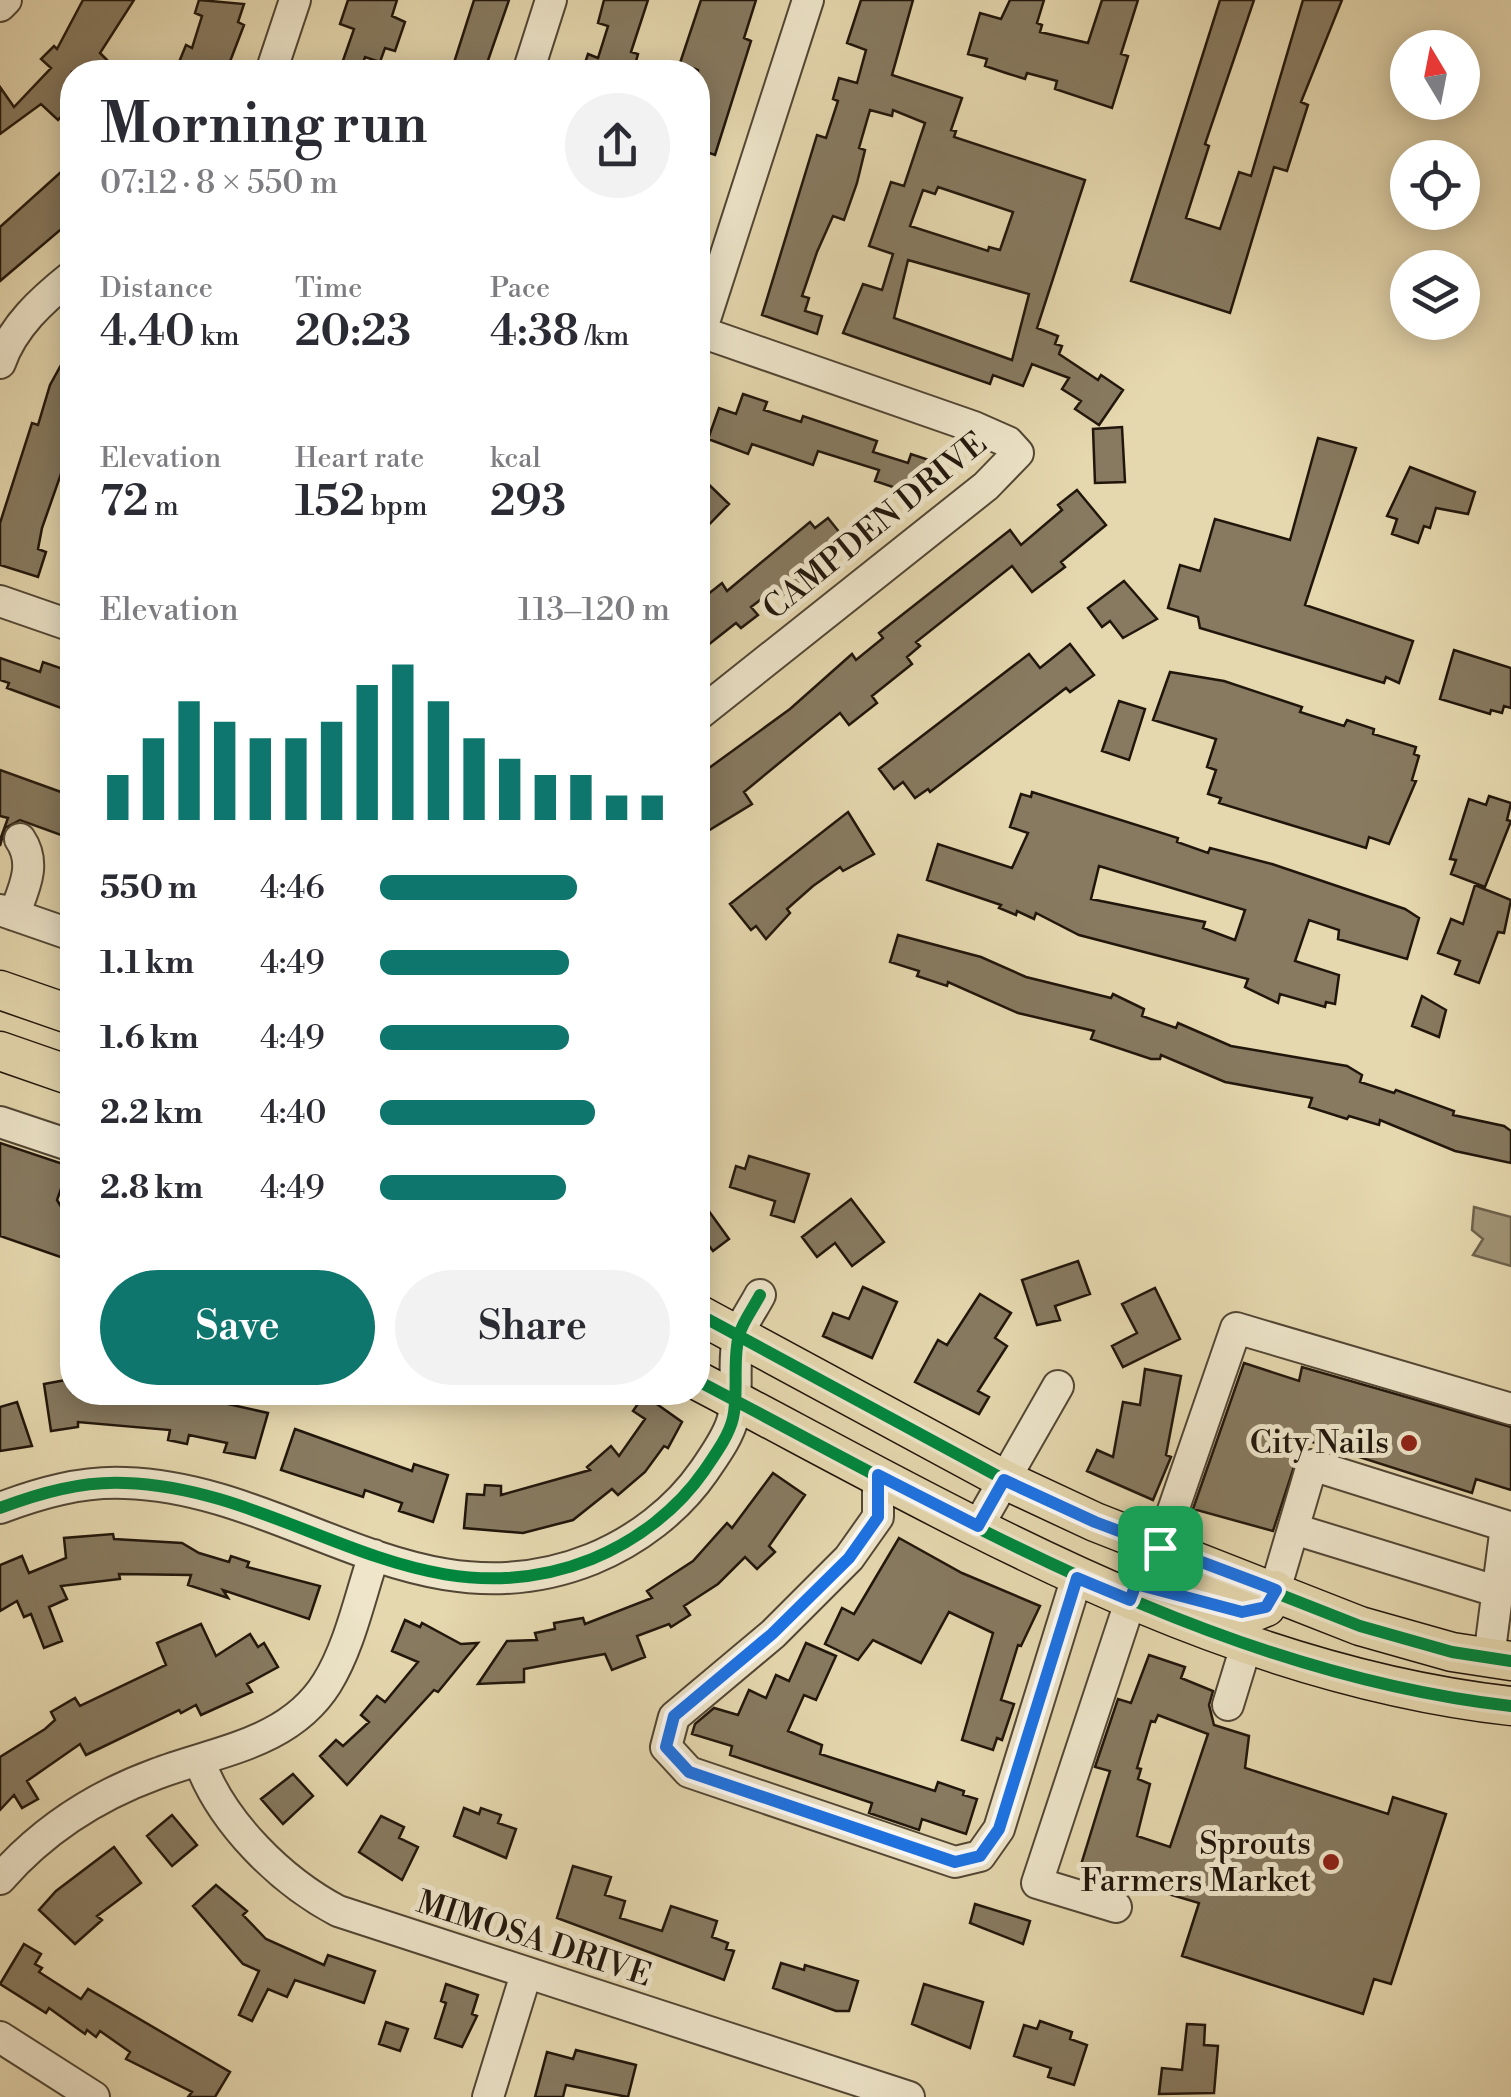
<!DOCTYPE html>
<html lang="en">
<head>
<meta charset="utf-8">
<style>
  body { margin:0; font-family:"Libre Bodoni",serif; background:#f2f2f3; color:#2b2b33; height:100vh; display:flex; flex-direction:column; font-size:38px; white-space:nowrap }
  * { box-sizing:border-box; margin:0 }
  p { font-size:32px; color:#7c7c81 }
  .icon { flex:none; width:55px; height:55px; fill:none; stroke:currentColor; stroke-width:2; stroke-linecap:round; stroke-linejoin:round }
  .map { position:relative; flex:1; overflow:hidden }
  .sheet { position:absolute; left:60px; top:60px; width:650px; height:1345px; display:flex; flex-direction:column; background:#fff; border-radius:40px; box-shadow:0 5px 25px #0003 }
  .sheet>* { flex:none }
  .needle { width:65px; rotate:350deg }
  .controls { position:absolute; left:1390px; top:30px; display:grid; gap:20px }
  .controls a { display:grid; place-items:center; width:90px; height:90px; border-radius:50%; background:#fff; box-shadow:0 5px 25px #0003; font-size:50px }
  .pin { position:absolute; display:grid; place-items:center; width:85px; height:85px; color:#fff; margin:-42px; border-radius:20px; box-shadow:0 5px 15px #0006 }
  .round { display:grid; place-items:center; flex:none; width:105px; height:105px; border-radius:52px; background:#f2f2f3 }
  .headline { display:flex; align-items:center; justify-content:space-between; height:170px; padding:0 40px }
  h1 { font-size:55px; font-weight:600; line-height:75px }
  .metrics { display:grid; grid-template-columns:repeat(3,1fr); gap:15px; height:170px; padding:10px 40px }
  .metrics div { display:grid; align-content:center }
  .metrics b { font-size:42px; font-weight:600 }
  .metrics small { font-size:28px; font-weight:400 }
  .metrics p { font-size:28px }
  .chart { height:280px; padding:20px 40px }
  .chart p { display:flex; justify-content:space-between }
  .chart svg { width:100%; height:180px; margin-top:10px; stroke:#0f766e; stroke-width:6 }
  .button { display:flex; gap:20px; margin-top:auto; padding:20px 40px }
  .button a { flex:1; height:115px; border-radius:60px; background:#0f766e; color:#fff; font-size:40px; font-weight:600; line-height:115px; text-align:center }
  .button a+a { background:#f2f2f3; color:#2b2b33 }
  ul { padding:0 40px; list-style:none; font-size:32px }
  li { display:grid; grid-template-columns:160px 120px 1fr; align-items:center; height:75px }
  li i { height:25px; border-radius:12px; background:#0f766e }
  .map>svg:first-child { display:block }
  .water { fill:#a29577; stroke:#6e624c; stroke-width:2.5 }
  .building { fill:#877a60; stroke:#21160b; stroke-width:2.5; fill-rule:evenodd }
  .lines { fill:none; stroke-linecap:round; stroke-linejoin:round }
  .minor-casing { stroke:#524634; stroke-width:34 }
  .major-casing { stroke:#21160b; stroke-width:41 }
  .minor { stroke:#eee5ca; stroke-width:30 }
  .major { stroke:#e5d7ae; stroke-width:38 }
  .cycleway-casing { stroke:#eee5ca; stroke-width:19 }
  .cycleway { stroke:#00873e; stroke-width:12 }
  .route-casing { stroke:#fff; stroke-width:20 }
  .route { stroke:#1a73e8; stroke-width:12 }
  .poi-dot { fill:#8f2418; stroke:#eee5ca; stroke-width:4 }
  .labels { text-anchor:middle; dominant-baseline:central; stroke-width:10; stroke-linejoin:round; paint-order:stroke }
  .street-label { font-size:32px; fill:#21160b; stroke:#eee5ca }
  .poi-label { font-size:32px; fill:#21160b; stroke:#eee5ca; text-anchor:end }
</style>
</head>
<body>
<div class="map">
<svg width="1511" height="2097" viewBox="0 0 1511 2097">
  <rect width="100%" height="100%" fill="#e5d7ae"/>
  <filter id="stains"><feTurbulence type="fractalNoise" baseFrequency=".002" numOctaves="4"/><feColorMatrix values="0 0 0 0 .2 0 0 0 0 .09 0 0 0 0 .02 0 0 0 .5 -.17"/></filter>
  <radialGradient id="worn" r=".72"><stop offset=".6" stop-color="#630" stop-opacity="0"/><stop offset="1" stop-color="#630" stop-opacity=".3"/></radialGradient>
  <path class="water" d="M1474,1207L1511,1217V1266L1473,1255L1483,1239L1472,1230Z"/>
  <path class="building" d="M83,0H134L100,53L119,72H72V104L58,120L41,104L0,134V87L14,107L51,68L41,59L54,46L57,49Z
    M199,0L244,4L238,22L244,25L226,72H175L186,45L192,48L202,16L195,13Z
    M348,0H397L392,16L405,22L395,51L385,48L380,62L365,57L360,72H339L354,29L340,24Z
    M474,0H509L484,72H451Z
    M604,0H648L631,52L638,54L633,72H582L588,54L598,58L608,26L598,23Z
    M701,0H756L744,38L751,41L715,155L698,149V70L680,63Z
    M861,0H913L892,75L962,98L951,130L956,131L954,137L1085,180L1037,328L1058,336L1055,344L1062,346L1059,354L1098,380L1101,375L1123,390L1099,425L1075,409L1081,401L1062,389L1069,378L1032,364L1023,386L993,375L990,384L843,333L863,284L882,290L893,254L869,246L891,182L904,186L925,123L893,110L892,116L870,110L859,148L865,150L857,183L844,220L833,216L817,252L802,296L809,298L805,311L822,316L817,334L762,315L817,135L826,138L838,101L833,99L839,78L857,83L866,50L847,43ZM938,187L1013,212L1000,250L989,247L988,251L910,226L923,190L935,194ZM908,260L1029,294L1012,360L894,318Z
    M1010,0H1044L1037,23L1042,25L1040,32L1088,43L1102,0H1138L1121,54L1128,56L1112,108L1055,89L1057,81L1027,73L1025,79L1006,73L985,66L987,59L968,54L980,13L1001,19Z
    M1220,0H1254L1205,144L1209,146L1186,218L1220,229L1239,172L1251,176L1303,0H1342L1301,102L1308,105L1287,171L1274,167L1230,313L1131,281Z
    M72,162V220L0,281V227Z
    M72,345V471L63,468L42,528L38,549L46,552L38,577L0,565V523L32,423L38,425L50,385Z
    M743,394L767,402L764,410L801,422L803,416L877,441L873,452L908,463L911,454L935,462L920,505L890,495L893,487L875,481L879,470L818,451L813,465L752,444L748,454L708,439L719,408L736,414Z
    M1122,427L1125,482L1095,483L1093,429Z
    M1318,438L1356,448L1305,605L1413,641L1399,683L1386,677L1384,683L1200,628L1198,617L1168,608L1180,565L1200,571L1215,519L1290,540Z
    M1410,467L1475,492L1468,514L1436,508L1430,528L1424,526L1418,543L1392,534L1397,519L1387,516Z
    M698,474L729,504L698,536Z
    M1077,490L1106,525L1061,562L1065,567L1032,592L1012,566L916,642L920,646L907,657L912,664L872,696L877,703L849,725L840,713L744,792L752,804L698,837V776L790,709L852,654L856,660L883,638L879,633L1010,530L1021,545L1062,510L1058,505Z
    M828,518L848,543L782,596L776,588L751,607L758,615L741,628L736,623L698,653V602L722,583L727,591L810,522L815,528Z
    M1124,581L1157,619L1123,638L1110,621L1102,627L1088,608Z
    M1070,644L1094,675L1070,692L1066,688L930,792L928,789L915,798L903,782L894,789L879,769L1029,654L1040,668Z
    M1454,650L1511,668V708L1504,706L1502,713L1491,710L1490,714L1440,699Z
    M0,658L40,672L43,662L66,670L63,680L72,683V712L7,688L9,683L0,680Z
    M1170,672L1224,681L1302,707L1300,712L1344,726L1347,720L1374,729L1373,734L1416,747L1414,754L1419,756L1412,780L1416,781L1389,844L1369,837L1366,848L1219,803L1221,798L1208,794L1216,770L1207,767L1216,739L1153,720Z
    M1119,701L1145,709L1129,760L1102,751Z
    M0,770L72,796V839L20,820L5,828L0,846V840L8,818L0,816Z
    M1032,792L1178,838L1177,842L1208,853L1210,848L1272,864L1405,909L1419,918L1407,959L1338,939L1339,930L1309,920L1295,961L1339,975L1335,1004L1326,1002L1325,1007L1280,994L1278,1003L1245,987L1248,979L1079,935L1036,913L1034,919L1017,911L1016,915L999,908L1001,905L927,880L938,844L1012,868L1028,833L1010,827L1021,794L1031,797ZM1099,866L1245,910L1235,940L1203,928L1205,922L1091,899Z
    M1489,796L1511,803L1507,820L1511,821L1485,887L1451,874L1456,860L1450,859L1469,799L1486,805Z
    M848,812L874,854L843,871L840,867L813,886L787,909L790,913L766,939L756,926L751,930L730,904Z
    M1475,885L1511,900L1504,933L1498,932L1479,983L1455,974L1460,961L1438,953L1451,919L1463,924Z
    M898,935L981,957L1026,977L1111,998L1113,994L1144,1009L1142,1016L1176,1028L1178,1023L1231,1046L1347,1066L1362,1075L1360,1082L1394,1093L1396,1090L1454,1111L1453,1115L1504,1126L1511,1131V1163L1455,1151L1380,1120L1379,1125L1349,1116L1347,1119L1309,1107L1312,1098L1225,1082L1161,1055L1160,1059H1151L1091,1039L1094,1031L1018,1013L948,982L947,986L917,976L919,971L890,962Z
    M1422,996L1446,1010L1439,1037L1412,1026Z
    M0,1143L69,1166L57,1200L66,1215L72,1217V1261L0,1236Z
    M749,1156L809,1174L794,1222L771,1215L775,1201L730,1187L736,1166L745,1169Z
    M698,1196L729,1239L713,1251L698,1231Z
    M851,1199L884,1242L852,1266L835,1243L817,1257L802,1237Z
    M1078,1261L1090,1294L1055,1306L1060,1320L1037,1325L1022,1280Z
    M863,1287L897,1302L872,1358L823,1336L833,1313L849,1319Z
    M1155,1288L1180,1339L1123,1367L1112,1346L1137,1333L1122,1304Z
    M980,1294L1011,1313L995,1338L1007,1346L978,1391L989,1397L979,1414L915,1382L938,1340L947,1345Z
    M1244,1363L1299,1381L1302,1367L1511,1427V1490L1476,1479L1472,1493L1303,1439L1273,1531L1193,1509Z
    M1145,1369L1181,1376L1166,1455L1171,1457L1153,1500L1087,1471L1097,1450L1113,1457L1123,1402L1140,1405Z
    M71,1379L72,1392H202L201,1398L268,1413L255,1458L224,1452L227,1443L189,1435L187,1444L168,1440L170,1430L78,1422V1427L51,1431L44,1384Z
    M644,1395L682,1422L668,1448L664,1446L645,1472L618,1495L612,1489L573,1520L523,1533L464,1528L467,1494L484,1495L485,1485L501,1486V1495L590,1470L587,1467L611,1446L619,1456L645,1419L633,1411Z
    M17,1402L32,1446L0,1451V1407Z
    M295,1429L412,1471L414,1464L448,1475L433,1522L399,1511L402,1503L365,1490L363,1497L281,1470Z
    M773,1473L805,1495L769,1546L775,1552L757,1569L745,1557L718,1584L684,1606L690,1615L671,1627L669,1624L637,1636L645,1657L612,1670L605,1654L524,1669V1682L478,1684L507,1641L537,1640L535,1633L555,1629L554,1623L583,1618L585,1624L652,1598L647,1591L693,1561L727,1523L732,1528Z
    M113,1534L114,1539L182,1543L199,1553L229,1562L231,1556L249,1562L247,1567L320,1586L309,1619L223,1590L228,1598L188,1585L191,1575L119,1574L120,1579L61,1586L67,1599L49,1607L62,1641L44,1648L31,1614L24,1617L17,1601L0,1611V1565L22,1556L29,1573L66,1558L64,1538Z
    M899,1538L962,1573L1040,1606L1021,1646L1018,1645L1001,1700L1014,1704L1002,1740L997,1738L993,1750L962,1740L993,1633L949,1612L921,1663L873,1640L858,1660L825,1644L842,1608L854,1614Z
    M405,1620L420,1627L422,1623L461,1644L478,1643L438,1692L434,1690L347,1785L320,1756L336,1740L343,1746L369,1722L361,1715L377,1696L385,1702L418,1662L392,1651Z
    M201,1624L216,1656L250,1634L258,1647L264,1643L278,1667L247,1684L252,1692L201,1715L196,1705L181,1713L179,1710L86,1755L80,1744L27,1781L38,1799L22,1808L14,1795L0,1810V1757L45,1729L55,1720L51,1712L75,1698L80,1706L166,1665L157,1643Z
    M806,1643L836,1656L816,1700L804,1695L788,1731L822,1745L820,1754L935,1791L938,1782L964,1791L963,1795L977,1799L966,1834L922,1819L919,1830L869,1813L872,1803L730,1755L732,1746L692,1734L695,1724L714,1708L738,1715L749,1690L766,1698L776,1675L789,1681Z
    M1149,1655L1185,1667L1181,1678L1213,1691L1209,1705L1214,1725L1249,1736L1245,1768L1388,1814L1393,1797L1446,1814L1391,1984L1374,1979L1363,2014L1182,1956L1199,1903L1080,1868L1110,1771L1095,1767L1118,1699L1131,1703ZM1158,1715L1208,1734L1170,1847L1137,1836L1150,1784L1138,1779L1141,1769L1137,1768L1151,1721L1155,1722Z
    M293,1774L313,1796L283,1824L261,1799Z
    M464,1808L479,1814L481,1808L501,1815L498,1823L516,1829L506,1858L454,1836Z
    M172,1815L197,1845L172,1866L147,1836Z
    M381,1816L404,1827L399,1838L418,1847L402,1880L359,1852Z
    M114,1847L141,1883L97,1916L102,1920L75,1944L39,1910L56,1891Z
    M573,1866L611,1877L605,1895L625,1901L620,1918L662,1931L671,1906L717,1921L712,1937L728,1943L726,1949L734,1951L724,1980L557,1918Z
    M216,1885L247,1911L243,1915L266,1939L324,1965L328,1955L375,1971L364,2003L295,1980L287,1997L268,1989L252,2021L239,2015L259,1971L243,1964L193,1906Z
    M975,1904L1030,1921L1023,1944L970,1923Z
    M24,1944L41,1954L35,1964L42,1968L39,1972L81,1999L88,1989L230,2072L215,2097H188L192,2092L126,2059L130,2052L100,2031L96,2037L87,2030L85,2034L49,2008L46,2013L0,1984Z
    M781,1963L804,1970L805,1965L858,1981L849,2011H836L773,1988Z
    M446,1984L478,1995L472,2014L477,2016L462,2047L435,2038L446,2003L441,2001Z
    M924,1984L983,2002L970,2048L912,2024Z
    M1040,2021L1072,2032L1070,2039L1087,2045L1074,2085L1048,2077L1051,2068L1014,2056L1024,2025L1037,2029Z
    M386,2022L408,2029L400,2051L379,2044Z
    M1187,2024L1205,2025L1204,2045L1218,2046L1214,2093L1159,2094L1162,2068L1182,2070Z
    M576,2050L636,2065L628,2097L566,2085L563,2097H535L547,2052L573,2059Z"/>
  <g class="lines">
    <g class="minor-casing">
      <path id="minor" d="M0,6L6,0
        M271,72L295,0
        M528,72L551,0
        M698,341L808,0
        M0,363C13,326 42,300 72,276
        M0,601L72,626
        M698,715L986,486L1018,453L1008,442L974,427L701,332
        M0,910L72,935
        M14,915C24,888 37,864 20,839
        M0,1122L72,1146
        M878,1475V1517L849,1558L773,1634L674,1717L666,1747L689,1772L955,1862L980,1856L999,1829L1077,1577
        M0,1508C40,1493 82,1481 125,1483C291,1488 418,1629 592,1559C636,1541 677,1510 704,1471C714,1456 729,1436 733,1418C739,1392 732,1361 739,1335C743,1321 754,1307 760,1295
        M978,1526L1058,1386
        M1294,1529L1499,1592
        M1160,1548L1236,1328L1511,1409
        M1275,1590L1312,1465L1506,1526L1489,1658
        M1228,1705L1247,1643
        M199,1760C221,1822 281,1881 338,1911L909,2097
        M0,1879C42,1831 96,1796 156,1774C216,1751 289,1744 327,1683C350,1646 360,1596 374,1555
        M1116,1907L1037,1883L1136,1584
        M0,2037L94,2097
        M488,2097L526,1974"/>
    </g>
    <g class="major-casing">
      <path id="major" d="M0,990L72,1015
        M0,1051L72,1076
        M698,1314L1005,1480L1095,1522L1360,1626L1452,1652L1511,1661
        M698,1381C956,1516 1216,1673 1511,1706
        M1187,1599L1256,1611L1266,1607L1275,1590"/>
    </g>
    <use href="#minor" class="minor"/>
    <use href="#major" class="major"/>
    <g class="cycleway-casing">
      <path id="cycleway" d="M698,1314L1005,1480L1095,1522L1360,1626L1452,1652L1511,1661
        M698,1381C956,1516 1216,1673 1511,1706
        M0,1508C40,1493 82,1481 125,1483C291,1488 418,1629 592,1559C636,1541 677,1510 704,1471C714,1456 729,1436 733,1418C739,1392 732,1361 739,1335C743,1321 754,1307 760,1295"/>
    </g>
    <use href="#cycleway" class="cycleway"/>
  </g>
  <g class="lines">
    <g class="route-casing">
      <path id="route" d="M878,1475L978,1526L1004,1480L1095,1522L1276,1590L1266,1607L1242,1612L1136,1584L1130,1600L1077,1578L999,1829L980,1856L955,1862L689,1772L666,1747L674,1716L772,1634L849,1558L878,1517Z"/>
    </g>
    <use href="#route" class="route"/>
  </g>
  <g class="poi-dot">
    <circle cx="1409" cy="1443" r="10"/>
    <circle cx="1331" cy="1862" r="10"/>
  </g>
  <g class="labels">
    <g class="street-label">
      <text transform="translate(875 526) rotate(-39)">CAMPDEN DRIVE</text>
      <text transform="translate(534 1939) rotate(18)">MIMOSA DRIVE</text>
    </g>
    <g class="poi-label">
      <text x="1389" y="1443">City Nails</text>
      <text x="1311" y="1844">Sprouts<tspan x="1311" dy="37">Farmers Market</tspan></text>
    </g>
  </g>
  <rect width="100%" height="100%" filter="url(#stains)"/>
  <rect width="100%" height="100%" fill="url(#worn)"/>
</svg>
<div class="controls">
<a><svg class="needle" viewBox="-14 -14 28 28"><path d="M0-13l5 13h-10z" fill="#e53935"/><path d="M0 13l5-13h-10z" fill="#7c7c81"/></svg></a>
<a><svg class="icon" aria-label="locate" viewBox="0 0 24 24"><circle cx="12" cy="12" r="6"/><path d="M12 2v4M12 18v4M2 12h4M18 12h4"/></svg></a>
<a><svg class="icon" aria-label="layers" viewBox="0 0 24 24"><path d="M12 4l9 5-9 5-9-5zM3 14l9 5 9-5"/></svg></a>
</div>
<div class="pin" style="left:1160px;top:1548px;background:#1e9e55"><svg class="icon" aria-label="arrive" viewBox="0 0 24 24"><path d="M6 21V4h12l-3 4 3 4H6"/></svg></div>
<section class="sheet">
<div class="headline"><div><h1>Morning run</h1><p>07:12 · 8 × 550 m</p></div><a class="round"><svg class="icon" aria-label="share" viewBox="0 0 24 24"><path d="M12 15V3M7 8l5-5 5 5M5 13v7h14v-7"/></svg></a></div>
<div class="metrics">
<div><p>Distance</p><b>4.40<small> km</small></b></div>
<div><p>Time</p><b>20:23</b></div>
<div><p>Pace</p><b>4:38<small> /km</small></b></div>
</div>
<div class="metrics">
<div><p>Elevation</p><b>72<small> m</small></b></div>
<div><p>Heart rate</p><b>152<small> bpm</small></b></div>
<div><p>kcal</p><b>293</b></div>
</div>
<div class="chart"><p><span>Elevation</span>113–120 m</p>
<svg viewBox="0 0 160 44" preserveAspectRatio="none"><path d="M5 44V33M15 44V24M25 44V15M35 44V20M45 44V24M55 44V24M65 44V20M75 44V11M85 44V6M95 44V15M105 44V24M115 44V29M125 44V33M135 44V33M145 44V38M155 44V38"/></svg>
</div>
<ul>
<li><b>550 m</b>4:46<i style="width:68%"></i></li>
<li><b>1.1 km</b>4:49<i style="width:65%"></i></li>
<li><b>1.6 km</b>4:49<i style="width:65%"></i></li>
<li><b>2.2 km</b>4:40<i style="width:74%"></i></li>
<li><b>2.8 km</b>4:49<i style="width:64%"></i></li>
</ul>
<div class="button"><a>Save</a><a>Share</a></div>
</section>
</div>
</body>
</html>
